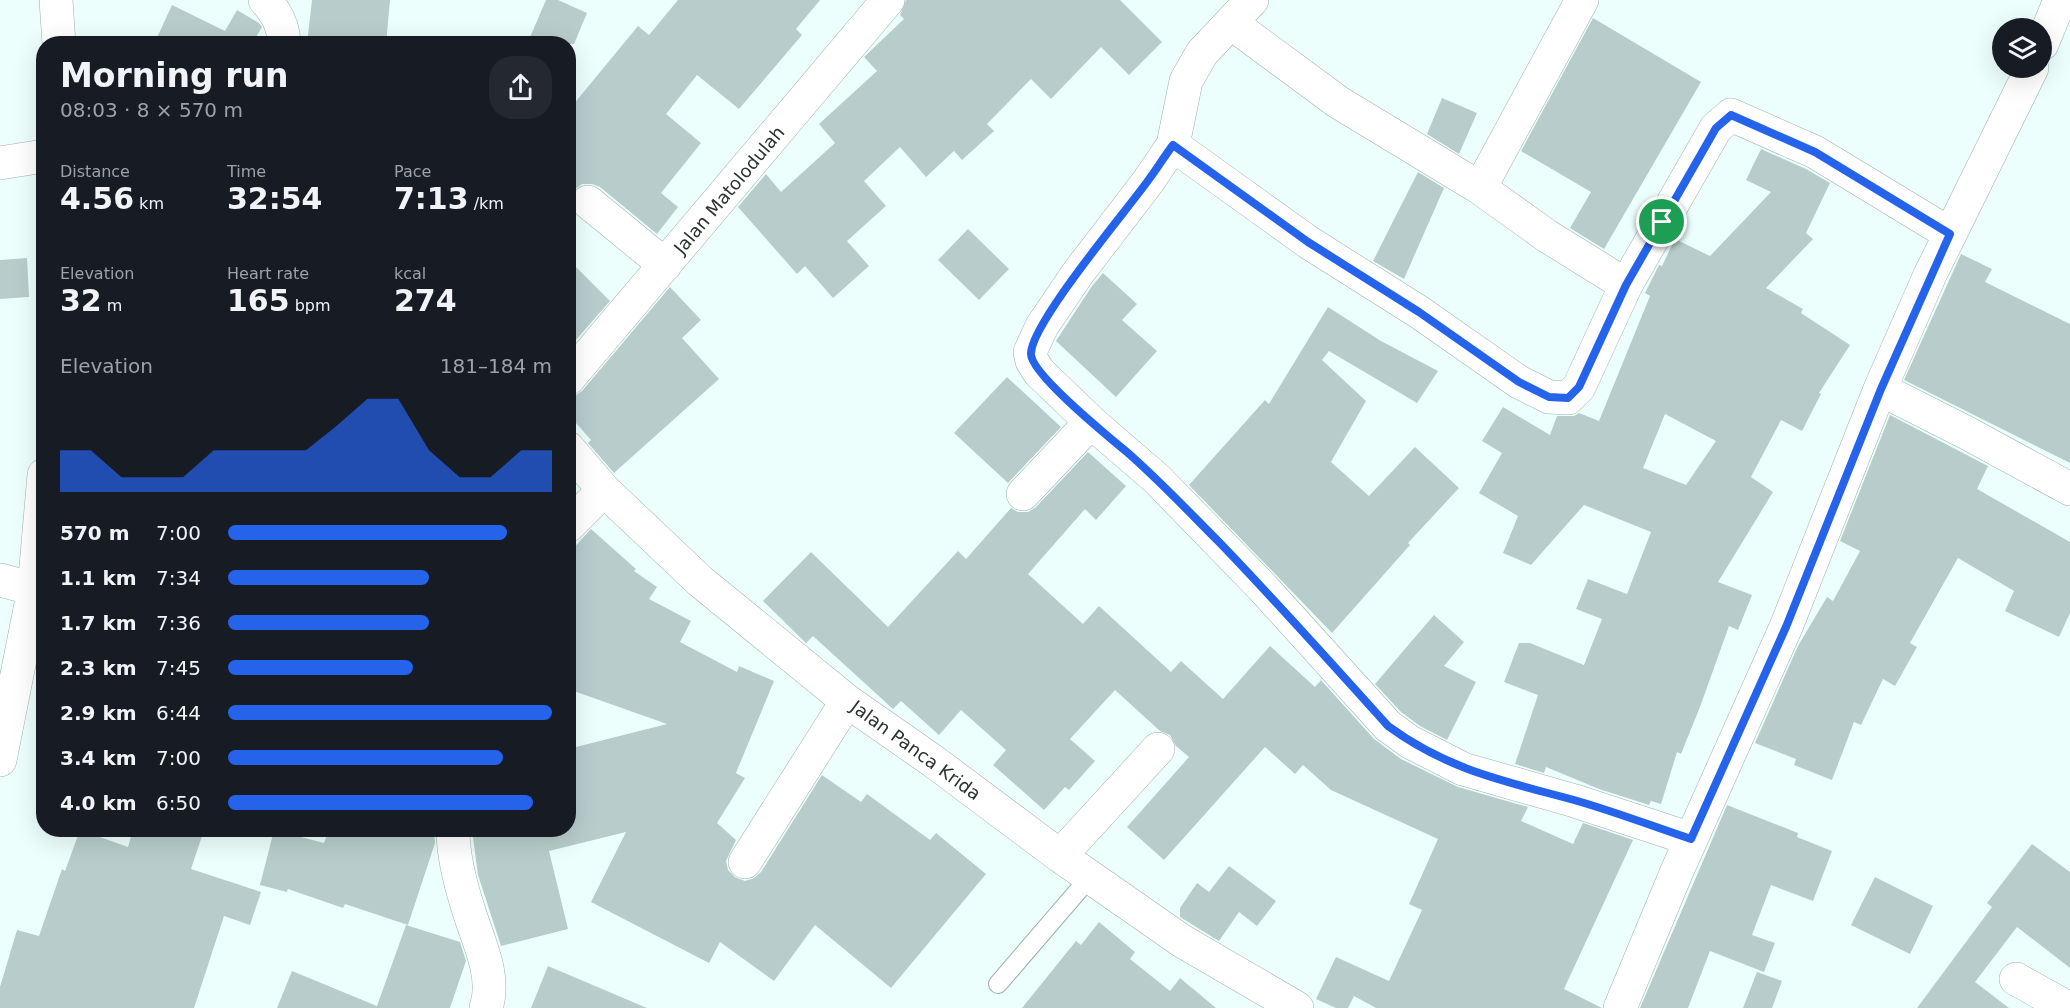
<!DOCTYPE html>
<html lang="en">
<head>
<meta charset="utf-8">
<style>
  body { margin:0; font-family:"DejaVu Sans",sans-serif; background:#242831; color:#f1f3f6; height:100vh; display:flex; flex-direction:column; font-size:22px; white-space:nowrap }
  * { box-sizing:border-box; margin:0 }
  p { font-size:20px; color:#9ea1a6 }
  .icon { flex:none; width:33px; height:33px; fill:none; stroke:currentColor; stroke-width:2; stroke-linecap:round; stroke-linejoin:round }
  .map { position:relative; flex:1; overflow:hidden }
  .side { position:absolute; left:36px; top:36px; width:540px; height:801px; display:flex; flex-direction:column; background:#171b24; border-radius:24px; box-shadow:0 6px 24px #0002 }
  .side>* { flex:none }
  .fabs { position:absolute; left:1992px; top:18px; display:grid; gap:12px }
  .fabs a { display:grid; place-items:center; width:60px; height:60px; border-radius:50%; background:#171b24; box-shadow:0 6px 24px #0002; font-size:30px }
  .pin { position:absolute; display:grid; place-items:center; width:51px; height:51px; color:#fff; margin:-26px; border:3px solid #fff; border-radius:50%; box-shadow:0 2px 6px #0007 }
  .round { display:grid; place-items:center; flex:none; width:63px; height:63px; border-radius:24px; background:#242831 }
  .headline { display:flex; align-items:center; justify-content:space-between; height:102px; padding:0 24px }
  h1 { font-size:33px; font-weight:600; line-height:45px }
  .figures { display:grid; grid-template-columns:repeat(3,1fr); gap:9px; height:102px; padding:6px 24px }
  .figures div { display:grid; align-content:center }
  .figures b { font-size:30px; font-weight:600 }
  .figures small { font-size:16px; font-weight:400 }
  .figures p { font-size:16px }
  .chart { height:168px; padding:12px 24px }
  .chart p { display:flex; justify-content:space-between }
  .chart svg { width:100%; height:108px; margin-top:6px; fill:#2563eb; opacity:.7 }
  ul { padding:0 24px; list-style:none; font-size:20px }
  li { display:grid; grid-template-columns:96px 72px 1fr; align-items:center; height:45px }
  li i { height:15px; border-radius:8px; background:#2563eb }
  .map>svg:first-child { display:block }
  .building { fill:#b8cdcb; fill-rule:evenodd }
  .lines { fill:none; stroke-linecap:round; stroke-linejoin:round }
  .service-casing { stroke:#9cb1af; stroke-width:20 }
  .minor-casing { stroke:#9cb1af; stroke-width:34 }
  .secondary-casing { stroke:#9cb1af; stroke-width:34 }
  .service { stroke:#fff; stroke-width:18 }
  .minor { stroke:#fff; stroke-width:33 }
  .secondary { stroke:#fff; stroke-width:33 }
  .route-casing { stroke:#fff; stroke-width:12 }
  .route { stroke:#2563eb; stroke-width:8 }
  .labels { text-anchor:middle; dominant-baseline:central; stroke-width:6; stroke-linejoin:round; paint-order:stroke }
  .street-label { font-size:18px; fill:#2b3332; stroke:#fff }
</style>
</head>
<body>
<div class="map">
<svg width="2070" height="1008" viewBox="0 0 2070 1008">
  <rect width="100%" height="100%" fill="#edfffd"/>
  <path class="building" d="M312,0H390L386,44H307Z
    M546,0H558L587,13L574,44H527Z
    M678,0H820L796,29L802,35L739,109L697,75L666,114L701,143L661,193L678,207L657,234L600,187L592,184H582L573,191L569,200L572,212L568,217V111L638,26L649,35Z
    M906,0H1120L1162,42L1129,75L1101,47L1051,99L1031,79L987,124L994,131L962,160L954,151L926,177L900,147L864,181L886,206L847,241L869,266L833,298L805,266L797,274L738,207L766,174L781,192L835,143L819,124L877,71L864,57L904,19L900,15Z
    M172,5L225,31L237,10L259,23L262,27L252,44H154Z
    M1593,18L1701,82L1604,249L1570,228L1591,192L1521,151Z
    M1442,98L1477,113L1459,154L1427,134Z
    M1761,149L1806,169L1830,183L1806,233L1813,239L1766,288L1803,309L1801,313L1850,345L1819,393L1821,394L1802,431L1781,420L1751,477L1773,492L1718,582L1752,595L1738,630L1729,626L1700,707L1681,754L1677,752L1661,804L1651,801L1649,805L1599,789L1546,767L1544,773L1515,764L1538,695L1504,682L1519,643H1530L1584,665L1602,619L1576,609L1588,579L1627,594L1651,532L1584,505L1531,565L1503,553L1518,516L1479,493L1502,453L1482,441L1503,407L1550,435L1557,416H1574L1579,413L1599,421L1650,296L1645,293L1659,265L1662,266L1675,239L1710,256L1771,192L1746,180ZM1665,414L1716,441L1686,485L1643,468Z
    M1418,172L1444,188L1404,279L1373,261Z
    M968,229L1009,269L979,300L938,260Z
    M1961,254L1992,269L1985,282L2070,324V463L1904,380Z
    M27,258L29,297L0,299V260Z
    M568,259L610,301L568,349Z
    M1103,273L1137,304L1122,320L1157,351L1116,397L1056,341L1092,286Z
    M670,287L701,320L682,338L719,379L614,473L588,443L591,440L568,414V397L575,396L582,391Z
    M1328,307L1381,341L1438,371L1417,403L1329,351L1322,360L1366,401L1331,462L1369,496L1415,447L1459,488L1408,543L1410,545L1332,633L1189,485L1265,400L1269,404Z
    M1007,377L1061,427L1008,483L954,433Z
    M1890,415L1988,466L1977,489L2070,542V613L2059,637L2005,611L2014,591L1958,558L1910,643L1917,647L1895,686L1883,679L1861,725L1854,722L1832,780L1794,765L1796,759L1755,743L1798,646L1827,597L1833,601L1860,551L1840,541Z
    M1088,452L1126,486L1096,520L1085,509L1028,574L1083,624L1099,606L1171,672L1181,661L1223,699L1270,646L1315,687L1321,680L1374,739L1401,759L1458,787L1528,807L1521,821L1573,844L1583,823L1633,840L1564,989L1602,1008H1376L1354,996L1348,1008H1336L1316,999L1336,957L1389,981L1422,910L1409,904L1438,839L1331,790L1303,765L1295,774L1265,747L1164,860L1127,827L1189,757L1176,746L1170,735L1160,731L1115,690L1070,739L1095,761L1069,790L1065,787L1044,810L993,765L1006,750L961,710L939,735L901,701L893,709L813,636L806,643L763,601L811,552L888,627L958,551L966,559L1011,508L1018,512H1028L1036,507Z
    M591,529L636,569L634,571L657,587L649,599L691,621L680,642L737,672L739,666L774,681L736,773L745,778L717,823L736,840L726,861L728,870L735,877L745,881L754,878L761,872L822,775L861,802L867,794L930,840L936,833L986,874L891,988L815,925L774,981L720,942L709,963L591,902L626,832L549,851L568,929L501,946L478,875L472,830H568V749L667,724L568,689V554Z
    M1434,615L1464,642L1444,666L1476,682L1447,740L1420,726L1401,712L1375,684Z
    M1727,805L1798,833L1797,837L1832,851L1813,901L1771,885L1752,935L1775,943L1764,972L1710,951L1688,1008H1640Z
    M80,830L128,847L133,830H204L191,869L261,892L250,925L224,916L194,1008H0V987L17,930L39,936L62,869L65,871Z
    M274,830L324,843L329,830H434L435,843L408,925L345,904L343,908L288,889L287,892L260,885Z
    M2032,844L2070,872V968L2017,927L1975,982L2009,1008H1917L1992,907L1987,903Z
    M1229,866L1276,901L1257,926L1239,912L1219,941L1180,917V908L1197,883L1209,892Z
    M1875,877L1933,906L1910,954L1851,925Z
    M1099,922L1135,952L1130,959L1170,991L1180,978L1216,1008H1022L1076,941L1081,945Z
    M406,925L460,942L466,961L450,1008H277L292,971L377,1006Z
    M548,966L647,1008H531Z
    M1757,972L1782,981L1772,1008H1743Z"/>
  <g class="lines">
    <g class="service-casing">
      <path id="service" d="M998,984L1090,877"/>
    </g>
    <g class="minor-casing">
      <path id="minor" d="M265,0C277,13 284,26 284,44
        M1252,0L1202,53L1186,81L1173,145L1147,183L1078,273L1042,326L1030,352L1032,361L1039,372L1091,422L1157,479L1263,588L1388,726L1410,742L1463,769L1575,801L1691,839
        M1231,23L1338,102L1480,188L1547,236L1626,285
        M2042,44L2060,0
        M1173,145L1308,242L1419,312L1519,382L1549,397L1568,398L1579,387L1626,285L1716,128L1731,115L1815,152L1950,234
        M0,163L44,156
        M1480,188L1582,0
        M588,202L665,265
        M568,379L888,0
        M1880,389L1967,433L2070,489
        M568,448L604,490L700,581L847,701L933,761L1060,856L1182,941L1297,1008
        M1023,494L1091,422
        M568,526L604,490
        M0,580L34,589
        M453,830C453,856 460,883 468,908C477,939 497,976 486,1008
        M1060,856L1158,749
        M745,862L847,701
        M2016,979L2068,1008
        M1620,1008L1677,871L1786,627L1880,389L1930,275L2032,68"/>
    </g>
    <g class="secondary-casing">
      <path id="secondary" d="M56,0L59,44
        M0,760L34,589L44,475"/>
    </g>
    <use href="#service" class="service"/>
    <use href="#minor" class="minor"/>
    <use href="#secondary" class="secondary"/>
  </g>
  <g class="lines">
    <g class="route-casing">
      <path id="route" d="M1731,115L1815,152L1950,234L1881,389L1786,627L1691,839C1652,826 1613,811 1574,800C1504,781 1448,770 1388,726C1332,664 1277,602 1219,542C1189,512 1160,481 1128,453C1110,438 1031,374 1031,354C1030,325 1126,211 1147,182C1156,170 1164,157 1173,145L1308,242L1419,312L1519,382L1549,397L1568,398L1579,387L1626,285L1716,128Z"/>
    </g>
    <use href="#route" class="route"/>
  </g>
  <g class="labels">
    <g class="street-label">
      <text transform="translate(729 190) rotate(-50)">Jalan Matolodulah</text>
      <text transform="translate(916 750) rotate(36)">Jalan Panca Krida</text>
    </g>
  </g>
</svg>
<div class="fabs">
<a><svg class="icon" aria-label="layers" viewBox="0 0 24 24"><path d="M12 4l9 5-9 5-9-5zM3 14l9 5 9-5"/></svg></a>
</div>
<div class="pin" style="left:1662px;top:222px;background:#1e9e55"><svg class="icon" aria-label="arrive" viewBox="0 0 24 24"><path d="M6 21V4h12l-3 4 3 4H6"/></svg></div>
<section class="side">
<div class="headline"><div><h1>Morning run</h1><p>08:03 · 8 × 570 m</p></div><a class="round"><svg class="icon" aria-label="share" viewBox="0 0 24 24"><path d="M12 15V3M7 8l5-5 5 5M5 13v7h14v-7"/></svg></a></div>
<div class="figures">
<div><p>Distance</p><b>4.56<small> km</small></b></div>
<div><p>Time</p><b>32:54</b></div>
<div><p>Pace</p><b>7:13<small> /km</small></b></div>
</div>
<div class="figures">
<div><p>Elevation</p><b>32<small> m</small></b></div>
<div><p>Heart rate</p><b>165<small> bpm</small></b></div>
<div><p>kcal</p><b>274</b></div>
</div>
<div class="chart"><p><span>Elevation</span>181–184 m</p>
<svg viewBox="0 0 160 44" preserveAspectRatio="none"><path d="M0 44V27L10 27L20 38L30 38L40 38L50 27L60 27L70 27L80 27L90 17L100 6L110 6L120 27L130 38L140 38L150 27L160 27V44z"/></svg>
</div>
<ul>
<li><b>570 m</b>7:00<i style="width:86%"></i></li>
<li><b>1.1 km</b>7:34<i style="width:62%"></i></li>
<li><b>1.7 km</b>7:36<i style="width:62%"></i></li>
<li><b>2.3 km</b>7:45<i style="width:57%"></i></li>
<li><b>2.9 km</b>6:44<i style="width:100%"></i></li>
<li><b>3.4 km</b>7:00<i style="width:85%"></i></li>
<li><b>4.0 km</b>6:50<i style="width:94%"></i></li>
</ul>
</section>
</div>
</body>
</html>
